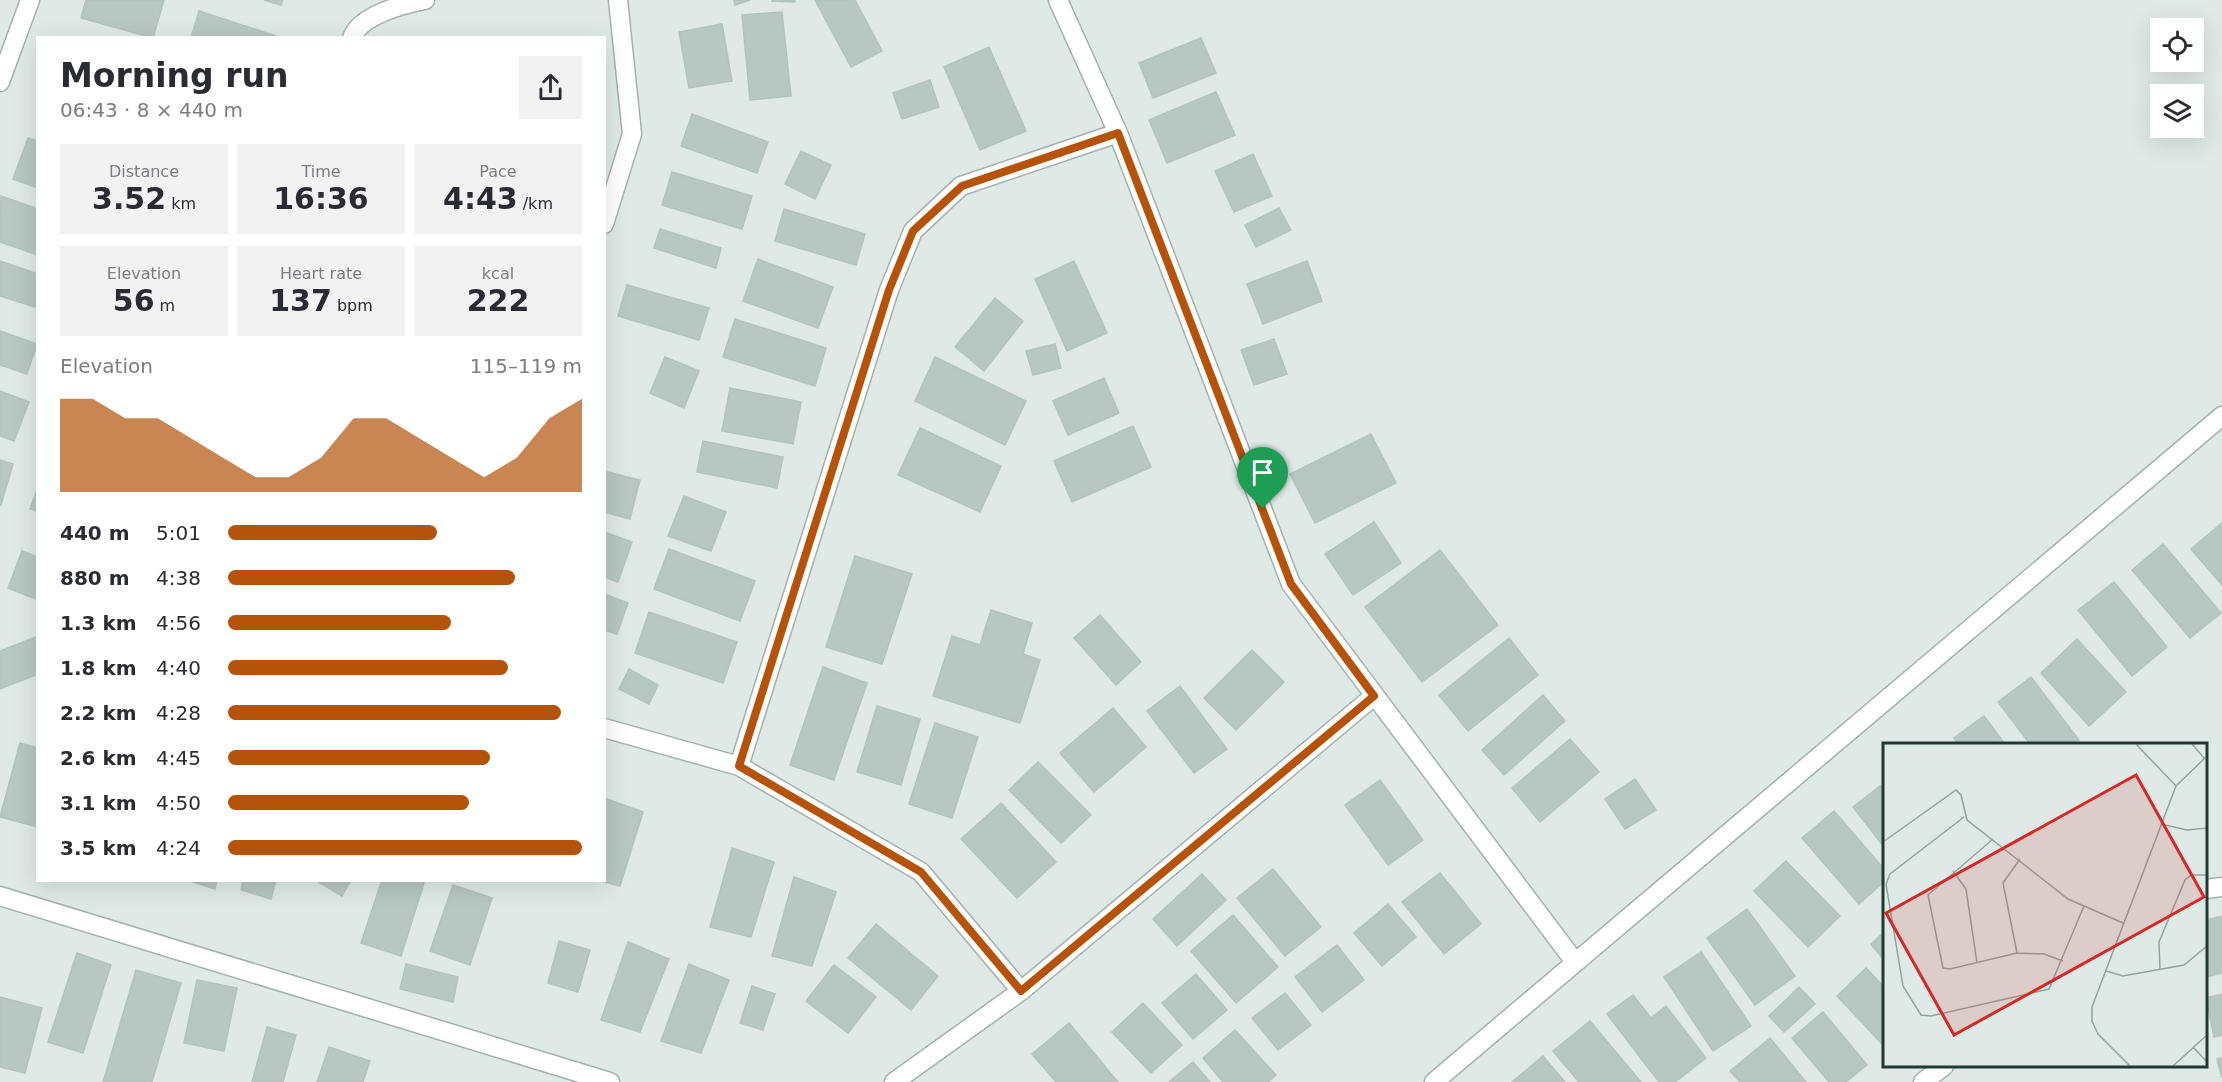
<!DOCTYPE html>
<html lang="en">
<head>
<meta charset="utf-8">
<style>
  body { margin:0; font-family:"DejaVu Sans",sans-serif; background:#f2f2f3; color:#2b2b33; height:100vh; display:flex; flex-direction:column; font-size:22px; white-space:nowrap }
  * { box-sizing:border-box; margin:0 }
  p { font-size:20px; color:#7c7c81 }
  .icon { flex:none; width:33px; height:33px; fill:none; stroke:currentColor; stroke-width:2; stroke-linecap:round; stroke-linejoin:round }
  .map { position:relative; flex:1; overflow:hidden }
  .side { position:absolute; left:36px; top:36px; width:570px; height:846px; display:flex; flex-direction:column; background:#fff; border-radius:0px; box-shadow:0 6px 24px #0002 }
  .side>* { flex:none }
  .buttons { position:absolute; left:2150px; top:18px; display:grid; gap:12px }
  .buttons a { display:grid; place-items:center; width:54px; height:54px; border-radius:0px; background:#fff; box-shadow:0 6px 24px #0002; font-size:30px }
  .pin { position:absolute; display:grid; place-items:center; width:51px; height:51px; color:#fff; margin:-62px -26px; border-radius:50% 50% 50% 0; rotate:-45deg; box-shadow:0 0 6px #0007 }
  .pin .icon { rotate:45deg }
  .round { display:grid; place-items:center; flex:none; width:63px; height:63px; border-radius:0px; background:#f2f2f3 }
  .headline { display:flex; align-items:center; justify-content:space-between; height:102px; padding:0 24px }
  h1 { font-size:33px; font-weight:700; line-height:45px }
  .figures { display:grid; grid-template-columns:repeat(3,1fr); gap:9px; height:102px; padding:6px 24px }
  .figures div { display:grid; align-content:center; border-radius:0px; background:#f2f2f3; text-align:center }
  .figures b { font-size:30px; font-weight:700 }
  .figures small { font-size:16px; font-weight:400 }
  .figures p { font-size:16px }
  .chart { height:168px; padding:12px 24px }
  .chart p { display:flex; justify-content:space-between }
  .chart svg { width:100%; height:108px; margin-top:6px; fill:#b45309; opacity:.7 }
  ul { padding:0 24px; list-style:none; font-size:20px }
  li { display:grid; grid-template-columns:96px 72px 1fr; align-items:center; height:45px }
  li i { height:15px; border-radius:8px; background:#b45309 }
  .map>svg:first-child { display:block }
  .building { fill:#b8c7c2; stroke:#b2c3bd; stroke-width:1.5 }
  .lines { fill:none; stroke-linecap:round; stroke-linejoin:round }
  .minor-casing { stroke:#a2b1ad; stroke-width:21 }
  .minor { stroke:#fff; stroke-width:18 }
  .route-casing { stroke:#fff; stroke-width:12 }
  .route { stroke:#b45309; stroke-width:8 }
  .inset-road { fill:none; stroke:#93a39f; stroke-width:1.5 }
  .view { fill:#d62828; fill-opacity:0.15; stroke:#d62828; stroke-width:3 }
  .inset-edge { fill:none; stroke:#213934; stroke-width:3 }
</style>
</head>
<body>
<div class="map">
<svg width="2222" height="1082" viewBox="0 0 2222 1082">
  <rect width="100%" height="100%" fill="#dfeae6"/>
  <path class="building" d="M86,0H164L153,38L81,18Z
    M264,0H283L281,5Z
    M734,0H750L735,5Z
    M772,0H795V2L772,1Z
    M815,0H855L882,51L851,67Z
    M199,11L282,38H191Z
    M782,12L791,96L750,100L742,15Z
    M722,24L732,81L689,88L679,32Z
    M1201,38L1216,73L1153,98L1139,63Z
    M989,47L1026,131L980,150L944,67Z
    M930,80L939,107L902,119L893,93Z
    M1216,92L1235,135L1167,163L1149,120Z
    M692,114L768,142L757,173L681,146Z
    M28,138L38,141V188L13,179Z
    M801,151L831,165L815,199L785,184Z
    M1253,154L1272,196L1234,212L1215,171Z
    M672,172L752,196L742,229L662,205Z
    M1,196L38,209V255L0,242Z
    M1279,208L1291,230L1256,247L1245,225Z
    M784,209L865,234L856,265L775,241Z
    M660,229L721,248L716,268L654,248Z
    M758,259L833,287L818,328L743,301Z
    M0,261L38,274V308L0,296Z
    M1074,261L1107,333L1067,351L1035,279Z
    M1307,261L1322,301L1263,324L1247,284Z
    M627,285L709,308L699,340L618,316Z
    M995,298L1023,321L984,371L955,347Z
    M735,319L826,348L815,386L723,357Z
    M0,331L37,344L27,374L0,365Z
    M1274,339L1287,374L1254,385L1241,350Z
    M1055,344L1061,368L1033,375L1026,351Z
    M665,357L699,371L684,408L650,393Z
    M935,357L1026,401L1005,445L915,401Z
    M1104,378L1119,413L1068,435L1053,401Z
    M730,388L801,402L793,444L722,431Z
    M0,391L29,402L14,441L0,436Z
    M1133,426L1151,467L1072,502L1054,461Z
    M920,428L1001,466L980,512L898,475Z
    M1371,434L1396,483L1315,523L1290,474Z
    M703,441L783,457L777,488L697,472Z
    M0,460L13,464L1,505H0Z
    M604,471L640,480L630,519L604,512Z
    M38,487V511L30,509Z
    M684,496L726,512L711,551L668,536Z
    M1374,522L1401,563L1353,595L1325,554Z
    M2222,523V585L2191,549Z
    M604,532L632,542L618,582L604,577Z
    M2163,544L2221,613L2190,638L2132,570Z
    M669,549L755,581L740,621L654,589Z
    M1440,550L1498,625L1422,682L1365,607Z
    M22,551L38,557V600L8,588Z
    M855,556L912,574L882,664L826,647Z
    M2114,582L2167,647L2132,676L2078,610Z
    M604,594L628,603L617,634L604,630Z
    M991,610L1032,623L1023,654L1040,660L1020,723L933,696L952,636L980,645Z
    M649,612L737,642L723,683L635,653Z
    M1100,615L1141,662L1116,685L1074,638Z
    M38,636V674L0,689V651Z
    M1509,638L1538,675L1468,731L1439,695Z
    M2077,639L2126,692L2089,726L2041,673Z
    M1252,650L1284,682L1236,730L1204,698Z
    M823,667L867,683L834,780L790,765Z
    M629,669L658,685L649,704L619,689Z
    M2031,677L2079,740L2073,744H2030L1998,702Z
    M1180,686L1227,749L1194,773L1147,711Z
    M1543,695L1565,721L1504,775L1482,750Z
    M877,706L920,719L901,785L857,772Z
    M1113,708L1146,747L1094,792L1060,753Z
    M1984,716L2005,744H1958L1954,738Z
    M935,723L978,737L952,818L909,804Z
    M1570,739L1599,772L1540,822L1512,788Z
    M20,743L38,748V827L0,817Z
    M1038,762L1091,815L1061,843L1009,790Z
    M1635,779L1656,810L1625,829L1605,799Z
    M1380,780L1423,840L1388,865L1345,805Z
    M1884,783V847L1853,807Z
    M604,798L643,812L620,886L597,880H604Z
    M1001,803L1056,862L1017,898L961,839Z
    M1834,811L1884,869V882L1859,904L1802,838Z
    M732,848L774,862L751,937L710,927Z
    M1786,861L1840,916L1808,947L1754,891Z
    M1273,869L1321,927L1285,956L1237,898Z
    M1440,873L1481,924L1444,954L1402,902Z
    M1202,874L1226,900L1177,946L1153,919Z
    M794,877L836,892L812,966L772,956Z
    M187,880H217L215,889Z
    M243,880H276L271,899L241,890Z
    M315,880H351L342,896Z
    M382,880H425L401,956L361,943Z
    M453,885L492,898L470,965L430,951Z
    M1388,904L1416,937L1382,966L1354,933Z
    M1747,909L1795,976L1755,1005L1707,938Z
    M1233,915L1278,967L1236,1003L1191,951Z
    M2222,916V973L2206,977V920Z
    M876,924L938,976L911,1010L848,958Z
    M1884,932V960L1871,944Z
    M559,941L590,950L578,992L548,983Z
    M628,942L669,959L640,1032L601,1020Z
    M1337,945L1364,980L1322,1012L1295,977Z
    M1701,952L1751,1026L1713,1051L1664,977Z
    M77,953L111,965L83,1053L48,1042Z
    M406,964L458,977L453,1002L400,989Z
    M689,964L729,980L701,1053L661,1041Z
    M834,965L876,997L848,1033L806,1001Z
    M1866,968L1884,987V1046L1837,996Z
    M136,970L181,983L152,1082H103Z
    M1196,974L1227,1010L1193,1039L1162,1003Z
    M197,980L237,988L224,1051L184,1043Z
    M752,986L775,994L763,1030L740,1023Z
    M1799,987L1815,1004L1784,1032L1769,1016Z
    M1285,993L1311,1025L1278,1050L1252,1018Z
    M2222,994V1035L2214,1037L2206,998Z
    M1633,995L1651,1018L1666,1006L1706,1058L1675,1082H1659L1607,1014Z
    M0,997L42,1008L25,1073L0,1067Z
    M1143,1003L1182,1045L1151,1073L1112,1032Z
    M1823,1012L1867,1065L1846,1082H1829L1792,1038Z
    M1590,1021L1641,1082H1579L1553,1051Z
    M1069,1023L1118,1082H1056L1032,1054Z
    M267,1027L296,1035L283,1082H252Z
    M1235,1030L1276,1075L1268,1082H1223L1203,1058Z
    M1770,1038L1806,1082H1740L1730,1071Z
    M329,1047L370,1061L363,1082H317Z
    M1543,1056L1565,1082H1512Z
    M2222,1058V1078L2217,1059Z
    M1193,1062L1210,1082H1169Z"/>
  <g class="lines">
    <g class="minor-casing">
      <path id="minor" d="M1058,0L1118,133L1291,584L1575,962
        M352,38C360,15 404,4 425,0
        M0,82L30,0
        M604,224L632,134L618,0
        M604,728L739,766L921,872L1021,991
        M739,766L889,290L913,231L961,186L1118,133
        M2206,889L2222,887
        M0,896L610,1082
        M894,1082L1021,991L1374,696
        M1434,1082L2222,416
        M1923,1082L1944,1066"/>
    </g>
    <use href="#minor" class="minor"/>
  </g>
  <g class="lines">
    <g class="route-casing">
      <path id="route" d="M1118,133L1291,584L1374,696L1021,991L921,872L739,766L889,290L913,231L962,186Z"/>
    </g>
    <use href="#route" class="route"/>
  </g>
  <g transform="translate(1883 743)">
    <rect width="324" height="324" fill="#dfeae6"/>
    <path class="inset-road" d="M253,1L293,43M309,1L321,15M81,74L7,131L3,141L20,243L38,272L48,273L166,246L201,163M278,81L304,87L324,85M110,96L45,152L60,225L67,226L134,210L161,211L180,218M0,99L73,47L78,52L84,77L185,156L240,180M70,128L83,146L94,220M134,210L120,140L137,116M277,227L276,199L302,137L308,132H324M223,228L240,233L301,222L324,203M310,304L324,319M247,323L215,291L209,278V264L293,43L324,13M290,323L324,292"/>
    <path class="view" d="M253,32L321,154L71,292L3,170Z"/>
    <rect width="324" height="324" class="inset-edge"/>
  </g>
</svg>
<div class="buttons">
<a><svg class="icon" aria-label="locate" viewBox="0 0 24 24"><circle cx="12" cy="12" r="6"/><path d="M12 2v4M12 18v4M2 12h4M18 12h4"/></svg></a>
<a><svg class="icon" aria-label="layers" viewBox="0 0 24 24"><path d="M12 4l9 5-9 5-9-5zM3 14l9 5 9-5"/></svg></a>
</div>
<div class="pin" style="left:1263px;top:509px;background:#1e9e55"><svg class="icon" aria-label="arrive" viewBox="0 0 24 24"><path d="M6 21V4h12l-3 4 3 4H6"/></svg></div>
<section class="side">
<div class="headline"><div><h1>Morning run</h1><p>06:43 · 8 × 440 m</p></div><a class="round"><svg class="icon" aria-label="share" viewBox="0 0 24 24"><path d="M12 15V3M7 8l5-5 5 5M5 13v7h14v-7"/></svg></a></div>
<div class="figures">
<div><p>Distance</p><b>3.52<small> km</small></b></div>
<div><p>Time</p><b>16:36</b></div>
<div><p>Pace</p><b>4:43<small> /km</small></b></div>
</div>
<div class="figures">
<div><p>Elevation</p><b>56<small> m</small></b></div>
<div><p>Heart rate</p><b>137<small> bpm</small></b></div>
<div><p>kcal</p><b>222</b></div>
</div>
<div class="chart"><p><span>Elevation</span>115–119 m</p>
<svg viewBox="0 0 160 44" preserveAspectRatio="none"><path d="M0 44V6L10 6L20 14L30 14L40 22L50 30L60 38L70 38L80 30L90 14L100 14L110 22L120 30L130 38L140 30L150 14L160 6V44z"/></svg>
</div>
<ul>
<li><b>440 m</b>5:01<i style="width:59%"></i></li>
<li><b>880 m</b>4:38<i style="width:81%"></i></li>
<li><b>1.3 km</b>4:56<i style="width:63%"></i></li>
<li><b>1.8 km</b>4:40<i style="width:79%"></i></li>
<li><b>2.2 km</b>4:28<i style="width:94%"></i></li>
<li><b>2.6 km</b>4:45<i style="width:74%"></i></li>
<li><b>3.1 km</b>4:50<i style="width:68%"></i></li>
<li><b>3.5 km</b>4:24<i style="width:100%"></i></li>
</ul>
</section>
</div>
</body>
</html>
